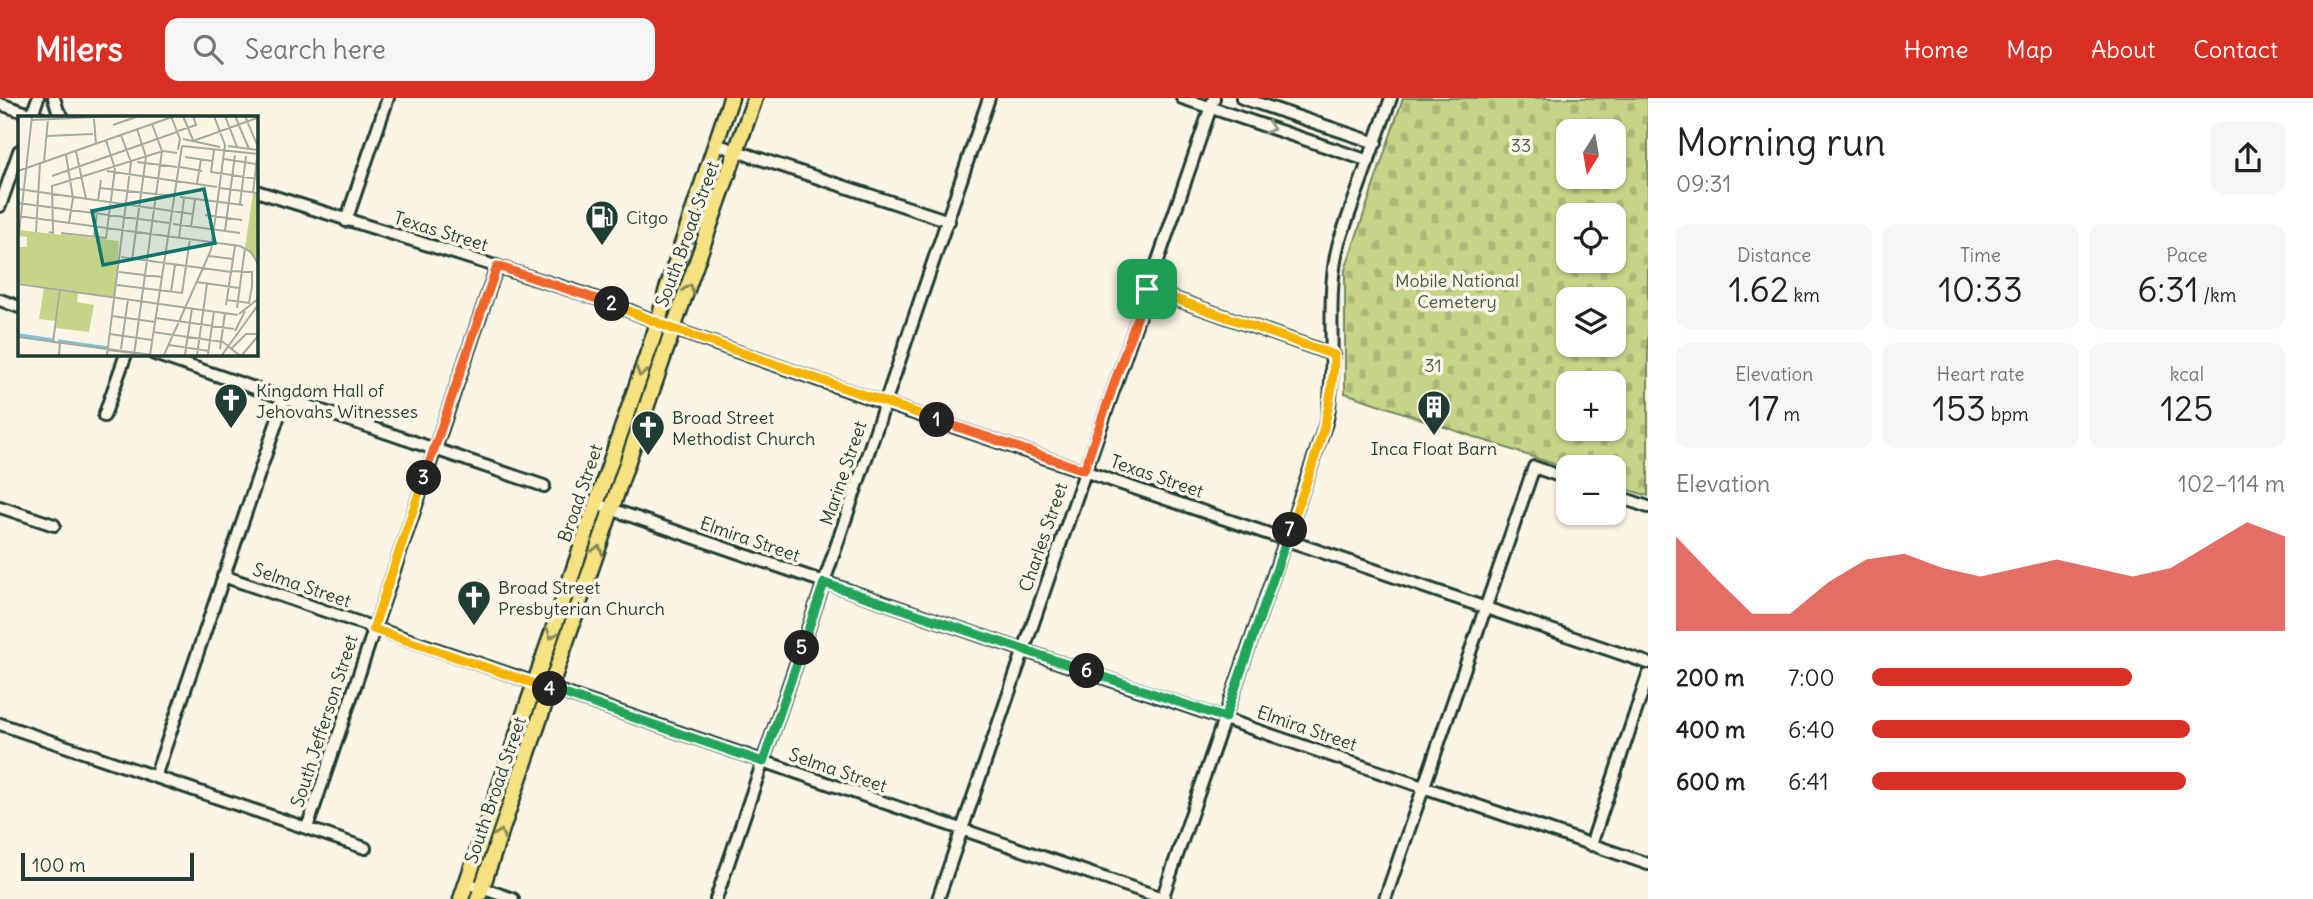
<!DOCTYPE html>
<html lang="en">
<head>
<meta charset="utf-8">
<style>
  body { margin:0; font-family:Delius,sans-serif; background:#f6f6f6; color:#222; height:100vh; display:flex; flex-direction:column; font-size:26px; white-space:nowrap }
  * { box-sizing:border-box; margin:0 }
  p { font-size:23px; color:#767676 }
  .icon { flex:none; width:38px; height:38px; fill:none; stroke:currentColor; stroke-width:2; stroke-linecap:round; stroke-linejoin:round }
  .map { position:relative; flex:1; overflow:hidden }
  .panel { display:flex; flex-direction:column; background:#fff; width:665px }
  .panel>* { flex:none }
  .needle { width:46px; rotate:191deg }
  .buttons { position:absolute; left:1556px; top:21px; display:grid; gap:14px }
  .buttons a { display:grid; place-items:center; width:70px; height:70px; border-radius:14px; background:#fff; box-shadow:0 2px 5px #0004; font-size:35px }
  .scale { position:absolute; left:21px; bottom:18px; width:173px; box-sizing:border-box; padding-left:7px; border:4px solid #1f3d34; border-top:0; font-size:19px; line-height:24px; white-space:nowrap; color:#1f3d34; -webkit-text-stroke:5px #fcf5e5; paint-order:stroke }
  .pin { position:absolute; display:grid; place-items:center; width:60px; height:60px; color:#fff; margin:-30px; border-radius:14px; box-shadow:0 4px 10px #0006 }
  .km { position:absolute; width:35px; height:35px; margin:-18px; border-radius:50%; background:#222; color:#fff; font-size:19px; line-height:35px; text-align:center }
  .round { display:grid; place-items:center; flex:none; width:74px; height:74px; border-radius:14px; background:#f6f6f6 }
  .headline { display:flex; align-items:center; justify-content:space-between; height:119px; padding:0 28px }
  h1 { font-size:38px; font-weight:600; line-height:52px }
  .metrics { display:grid; grid-template-columns:repeat(3,1fr); gap:10px; height:119px; padding:7px 28px }
  .metrics div { display:grid; align-content:center; border-radius:14px; background:#f6f6f6; text-align:center }
  .metrics b { font-size:35px; font-weight:600 }
  .metrics small { font-size:19px; font-weight:400 }
  .metrics p { font-size:19px }
  .chart { height:196px; padding:14px 28px }
  .chart p { display:flex; justify-content:space-between }
  .chart svg { width:100%; height:126px; margin-top:7px; fill:#d93025; opacity:.7 }
  ul { padding:0 28px; list-style:none; font-size:23px }
  li { display:grid; grid-template-columns:112px 84px 1fr; align-items:center; height:52px }
  li i { height:18px; border-radius:9px; background:#d93025 }
  header { display:flex; align-items:center; gap:42px; box-sizing:border-box; height:98px; padding:0 35px; background:#d93025; color:#fff }
  header strong { font-size:33px }
  nav { display:flex; gap:38px; margin-inline-start:auto; font-size:24px }
  .search { width:490px; height:63px; background:#f6f6f6; display:flex; align-items:center; gap:18px; box-sizing:border-box; padding:0 24px; border-radius:14px; color:#767676; font-size:26px }
  main { display:flex; flex:1; min-height:0 }
  .map>svg:first-child { display:block }
  .cemetery { fill:url(#cemetery-stones); stroke:#72885e; stroke-width:2; fill-rule:evenodd }
  .lines { fill:none; stroke-linecap:round; stroke-linejoin:round }
  .minor-casing { stroke:#1f3d34; stroke-width:16 }
  .major-casing { stroke:#1f3d34; stroke-width:19 }
  .minor { stroke:#fcf5e5; stroke-width:10 }
  .major { stroke:#f6e281; stroke-width:14 }
  .oneway { stroke:#8e998c }
  .oneway2 { stroke:#808757 }
  .split-1-casing { stroke:#fff; stroke-width:14 }
  .split-2-casing { stroke:#fff; stroke-width:14 }
  .split-3-casing { stroke:#fff; stroke-width:14 }
  .split-4-casing { stroke:#fff; stroke-width:14 }
  .split-5-casing { stroke:#fff; stroke-width:14 }
  .split-6-casing { stroke:#fff; stroke-width:14 }
  .split-7-casing { stroke:#fff; stroke-width:14 }
  .split-8-casing { stroke:#fff; stroke-width:14 }
  .split-1 { stroke:#f0652b; stroke-width:9 }
  .split-2 { stroke:#f5b400; stroke-width:9 }
  .split-3 { stroke:#f0652b; stroke-width:9 }
  .split-4 { stroke:#f5b400; stroke-width:9 }
  .split-5 { stroke:#22a559; stroke-width:9 }
  .split-6 { stroke:#22a559; stroke-width:9 }
  .split-7 { stroke:#22a559; stroke-width:9 }
  .split-8 { stroke:#f5b400; stroke-width:9 }
  .labels { text-anchor:middle; dominant-baseline:central; stroke-width:7; stroke-linejoin:round; paint-order:stroke }
  .park-label { font-size:18px; fill:#405b45; stroke:#fcf5e5 }
  .poi-label { font-size:18px; fill:#1f3d34; stroke:#fcf5e5; text-anchor:start }
  .street-label { font-size:18px; fill:#1f3d34; stroke:#fcf5e5 }
  .inset-river { fill:none; stroke:#7cc4dc; stroke-width:3.5 }
  .inset-road { fill:none; stroke:#a4ab9e; stroke-width:2 }
  .view { fill:#0f766e; fill-opacity:0.15; stroke:#0f766e; stroke-width:3.5 }
  .inset-edge { fill:none; stroke:#1f3d34; stroke-width:3.5 }
</style>
</head>
<body>
<header>
<strong>Milers</strong>
<div class="search"><svg class="icon" aria-label="search" viewBox="0 0 24 24"><circle cx="10" cy="10" r="6"/><path d="M15 15l6 6"/></svg>Search here</div>
<nav><a>Home</a><a>Map</a><a>About</a><a>Contact</a></nav>
</header>
<main>
<div class="map">
<svg width="1648" height="801" viewBox="0 0 1648 801">
  <defs>
    <pattern id="cemetery-stones" width="16" height="16" patternUnits="userSpaceOnUse" patternTransform="scale(1.75)"><rect width="16" height="16" fill="#c6d488"/><path d="M2 7V4a2 2 0 0 1 4 0v3zM10 15v-3a2 2 0 0 1 4 0v3z" fill="#aab776"/></pattern>
  </defs>
  <rect width="100%" height="100%" fill="#fcf5e5"/>
  <filter id="ink" filterUnits="userSpaceOnUse"><feTurbulence type="fractalNoise" baseFrequency=".0143" numOctaves="2"/><feDisplacementMap in="SourceGraphic" scale="14" xChannelSelector="R" yChannelSelector="G"/><feConvolveMatrix kernelMatrix="1 2 1 2 8 2 1 2 1" color-interpolation-filters="sRGB"/></filter>
  <g filter="url(#ink)">
    <path class="cemetery" d="M1403,0H1648V398L1614,387V369H1568V371L1345,295V172ZM1614,33V79H1568V33ZM1568,117H1614V163H1568ZM1568,201H1614V247H1568ZM1614,285V331H1568V285Z"/>
    <g class="lines">
      <g class="minor-casing">
        <path id="minor" d="M54,0L58,13L63,19
          M1182,0L1369,63
          M1242,0L1376,45
          M0,6L39,19
          M31,19L38,0
          M715,46L949,123
          M256,93L578,194L621,209L673,231L875,302L1648,565
          M0,108L19,53
          M346,123L388,0
          M1147,191L1334,257
          M0,202L19,209
          M154,256L544,388
          M104,318L126,256
          M1614,397L1648,409
          M596,406L1648,766
          M0,409L54,427
          M223,478L1165,801
          M0,626L365,750
          M155,679L285,300
          M307,730L497,168
          M1591,747L1648,577
          M467,785L513,801
          M716,801L989,0
          M938,801L1214,0
          M1162,801L1327,322C1338,262 1324,199 1339,144L1391,0
          M1385,801L1534,369L1568,381"/>
      </g>
      <g class="major-casing">
        <path id="major" d="M461,801L658,225L666,194L731,0
          M478,801L673,231L755,0"/>
      </g>
      <use href="#minor" class="minor"/>
      <use href="#major" class="major"/>
    </g>
    <defs><path id="oneway-chevron" d="M-2-3.5L2.5 0L-2 3.5" fill="none" stroke-width="1.6" stroke-linecap="round" stroke-linejoin="round" transform="scale(1.75)"/></defs>
    <use class="oneway" href="#oneway-chevron" transform="translate(1270 30) rotate(19)"/>
    <g class="oneway2">
      <use href="#oneway-chevron" transform="translate(689 191) rotate(-70)"/>
      <use href="#oneway-chevron" transform="translate(641 274) rotate(109)"/>
      <use href="#oneway-chevron" transform="translate(598 452) rotate(-71)"/>
      <use href="#oneway-chevron" transform="translate(552 536) rotate(109)"/>
      <use href="#oneway-chevron" transform="translate(500 736) rotate(-71)"/>
    </g>
  </g>
  <g class="lines" filter="url(#ink)">
    <g class="split-1-casing">
      <path id="split-1" d="M937,322L1084,372L1147,191"/>
    </g>
    <g class="split-2-casing">
      <path id="split-2" d="M612,206L673,231L937,322"/>
    </g>
    <g class="split-3-casing">
      <path id="split-3" d="M424,380L497,168L612,206"/>
    </g>
    <g class="split-4-casing">
      <path id="split-4" d="M424,380L373,531L550,591"/>
    </g>
    <g class="split-5-casing">
      <path id="split-5" d="M550,591L763,664L802,550"/>
    </g>
    <g class="split-6-casing">
      <path id="split-6" d="M802,550L824,485L1087,573"/>
    </g>
    <g class="split-7-casing">
      <path id="split-7" d="M1087,573L1225,620L1290,432"/>
    </g>
    <g class="split-8-casing">
      <path id="split-8" d="M1147,191L1334,257C1334,319 1309,374 1290,432"/>
    </g>
    <use href="#split-1" class="split-1"/>
    <use href="#split-2" class="split-2"/>
    <use href="#split-3" class="split-3"/>
    <use href="#split-4" class="split-4"/>
    <use href="#split-5" class="split-5"/>
    <use href="#split-6" class="split-6"/>
    <use href="#split-7" class="split-7"/>
    <use href="#split-8" class="split-8"/>
  </g>
  <defs>
    <g id="fuel-pin" transform="scale(1.75)"><path d="M0 17L-7.5 6A9.5 9.5 0 1 1 7.5 6Z" fill="#1f3d34" stroke="#fcf5e5"/><path d="M-5.5-6h7V0h2V4h1.3V-2.5L3-4.5l.8-.8L6-3V5H2.5V1h-1V6h-7ZM-4.2-4.7v3.2H.2V-4.7Z" fill="#fff"/></g>
    <g id="church-pin" transform="scale(1.75)"><path d="M0 17L-7.5 6A9.5 9.5 0 1 1 7.5 6Z" fill="#1f3d34" stroke="#fcf5e5"/><path d="M-1.2-6h2.4v3.5h3.3v2.4h-3.3V6h-2.4V-.1h-3.3v-2.4h3.3Z" fill="#fff"/></g>
    <g id="building-pin" transform="scale(1.75)"><path d="M0 17L-7.5 6A9.5 9.5 0 1 1 7.5 6Z" fill="#1f3d34" stroke="#fcf5e5"/><path d="M-4-6H4V6H1V3H-1V6H-4ZM-2.5-4.3h1.7v1.8h-1.7ZM.8-4.3h1.7v1.8H.8ZM-2.5-1h1.7V.8h-1.7ZM.8-1h1.7V.8H.8Z" fill="#fff"/></g>
  </defs>
  <g fill-rule="evenodd">
    <use href="#fuel-pin" x="602" y="119"/>
    <use href="#church-pin" x="231" y="302"/>
    <use href="#building-pin" x="1434" y="309"/>
    <use href="#church-pin" x="648" y="329"/>
    <use href="#church-pin" x="474" y="499"/>
  </g>
  <g class="labels">
    <g class="park-label">
      <text x="1521" y="47">33</text>
      <text x="1457" y="182">Mobile National<tspan x="1457" dy="21">Cemetery</tspan></text>
      <text x="1433" y="267">31</text>
    </g>
    <g class="poi-label">
      <text x="626" y="119">Citgo</text>
      <text x="256" y="292">Kingdom Hall of<tspan x="256" dy="21">Jehovahs Witnesses</tspan></text>
      <text x="672" y="319">Broad Street<tspan x="672" dy="21">Methodist Church</tspan></text>
      <text x="1434" y="350" text-anchor="middle">Inca Float Barn</text>
      <text x="498" y="489">Broad Street<tspan x="498" dy="21">Presbyterian Church</tspan></text>
    </g>
    <g class="street-label">
      <text transform="translate(441 133) rotate(17)">Texas Street</text>
      <text transform="translate(687 136) rotate(-70)">South Broad Street</text>
      <text transform="translate(843 375) rotate(-71)">Marine Street</text>
      <text transform="translate(1157 378) rotate(19)">Texas Street</text>
      <text transform="translate(580 395) rotate(-71)">Broad Street</text>
      <text transform="translate(1043 439) rotate(-71)">Charles Street</text>
      <text transform="translate(750 441) rotate(19)">Elmira Street</text>
      <text transform="translate(302 487) rotate(19)">Selma Street</text>
      <text transform="translate(324 623) rotate(-72)">South Jefferson Street</text>
      <text transform="translate(1307 630) rotate(19)">Elmira Street</text>
      <text transform="translate(838 672) rotate(19)">Selma Street</text>
      <text transform="translate(495 692) rotate(-71)">South Broad Street</text>
    </g>
  </g>
  <g transform="translate(18 18)">
    <rect width="240" height="240" fill="#fcf5e5"/>
    <path d="M235,77H240L238,144L227,132ZM1,114L44,119L43,131H9V121L1,120Z" fill="#c6d488"/>
    <path d="M44,118L101,125L97,181L0,167L1,131H42ZM26,172L42,175L37,205L21,203ZM43,175L60,177L59,186L76,189L71,216L38,212Z" fill="#c6d488"/>
    <path class="inset-river" d="M0,219L34,224M40,225L89,232"/>
    <path class="inset-road" d="M153,0L162,23L160,34M165,0L175,24M207,0L219,31M217,0L231,33M227,0L240,31M76,3L78,28M14,4L99,0M95,9L121,0M160,15L178,9L175,0M28,20L75,18M165,23L202,31M175,25L239,2M164,30L240,38M210,30L240,34M196,34L193,56L240,63M58,35L68,83M48,39L55,82L51,107M167,41L194,45M206,43L238,48M26,46L30,3M119,46L159,51M162,51L184,55M0,55L157,0M89,55L199,71M34,60L159,16M179,68L183,43M82,72L155,80M202,72L240,77M0,73L175,98M235,77L239,41M162,81L225,89M80,85L83,64M0,87L151,107M222,88L228,40M187,99L224,104M0,100L222,130L233,136L240,148M155,108L222,117M173,111L177,83M207,115L217,39M18,116L22,47M31,116L35,117L34,70L145,35L159,37M43,117L88,122L97,53L88,24M76,120L79,97M161,122L166,82M0,126L14,0M191,140L215,143M103,141L213,156M114,144L128,41L119,13M101,156L144,161M179,166L221,172M0,168L220,199M99,169L164,177L172,123M153,176L157,149M209,184L231,187L234,170V156L213,155M208,189L217,130M219,192L227,132M221,198L240,183M94,200L137,206M138,202L216,213M217,215L227,195M135,216L205,226L221,239M92,218L134,224M0,221L134,239M151,229L191,235M103,233L110,183M202,233L207,197M213,233L228,218H240M90,234L115,237M190,238L196,195M41,239L42,227L35,226L42,174M89,239L113,46L103,19M116,239L144,35L134,8M132,239L164,30M146,239L193,134L207,29L196,0M167,239L174,192M179,239L189,168M204,239L240,189M224,239L240,220"/>
    <path class="view" d="M186,73L197,127L85,149L74,95Z"/>
    <rect width="240" height="240" class="inset-edge"/>
  </g>
</svg>
<div class="buttons">
<a><svg class="needle" viewBox="-14 -14 28 28"><path d="M0-13l5 13h-10z" fill="#e53935"/><path d="M0 13l5-13h-10z" fill="#767676"/></svg></a>
<a><svg class="icon" aria-label="locate" viewBox="0 0 24 24"><circle cx="12" cy="12" r="6"/><path d="M12 2v4M12 18v4M2 12h4M18 12h4"/></svg></a>
<a><svg class="icon" aria-label="layers" viewBox="0 0 24 24"><path d="M12 4l9 5-9 5-9-5zM3 14l9 5 9-5"/></svg></a>
<a>+</a>
<a>−</a>
</div>
<div class="scale">100 m</div>
<div class="pin" style="left:1147px;top:191px;background:#1e9e55"><svg class="icon" aria-label="arrive" viewBox="0 0 24 24"><path d="M6 21V4h12l-3 4 3 4H6"/></svg></div>
<b class="km" style="left:937px;top:322px">1</b>
<b class="km" style="left:612px;top:206px">2</b>
<b class="km" style="left:424px;top:380px">3</b>
<b class="km" style="left:550px;top:591px">4</b>
<b class="km" style="left:802px;top:550px">5</b>
<b class="km" style="left:1087px;top:573px">6</b>
<b class="km" style="left:1290px;top:432px">7</b>
</div>
<section class="panel">
<div class="headline"><div><h1>Morning run</h1><p>09:31</p></div><a class="round"><svg class="icon" aria-label="share" viewBox="0 0 24 24"><path d="M12 15V3M7 8l5-5 5 5M5 13v7h14v-7"/></svg></a></div>
<div class="metrics">
<div><p>Distance</p><b>1.62<small> km</small></b></div>
<div><p>Time</p><b>10:33</b></div>
<div><p>Pace</p><b>6:31<small> /km</small></b></div>
</div>
<div class="metrics">
<div><p>Elevation</p><b>17<small> m</small></b></div>
<div><p>Heart rate</p><b>153<small> bpm</small></b></div>
<div><p>kcal</p><b>125</b></div>
</div>
<div class="chart"><p><span>Elevation</span>102–114 m</p>
<svg viewBox="0 0 160 44" preserveAspectRatio="none"><path d="M0 44V11L10 25L20 38L30 38L40 27L50 19L60 17L70 22L80 25L90 22L100 19L110 22L120 25L130 22L140 14L150 6L160 11V44z"/></svg>
</div>
<ul>
<li><b>200 m</b>7:00<i style="width:63%"></i></li>
<li><b>400 m</b>6:40<i style="width:77%"></i></li>
<li><b>600 m</b>6:41<i style="width:76%"></i></li>
</ul>
</section>
</main>
</body>
</html>
